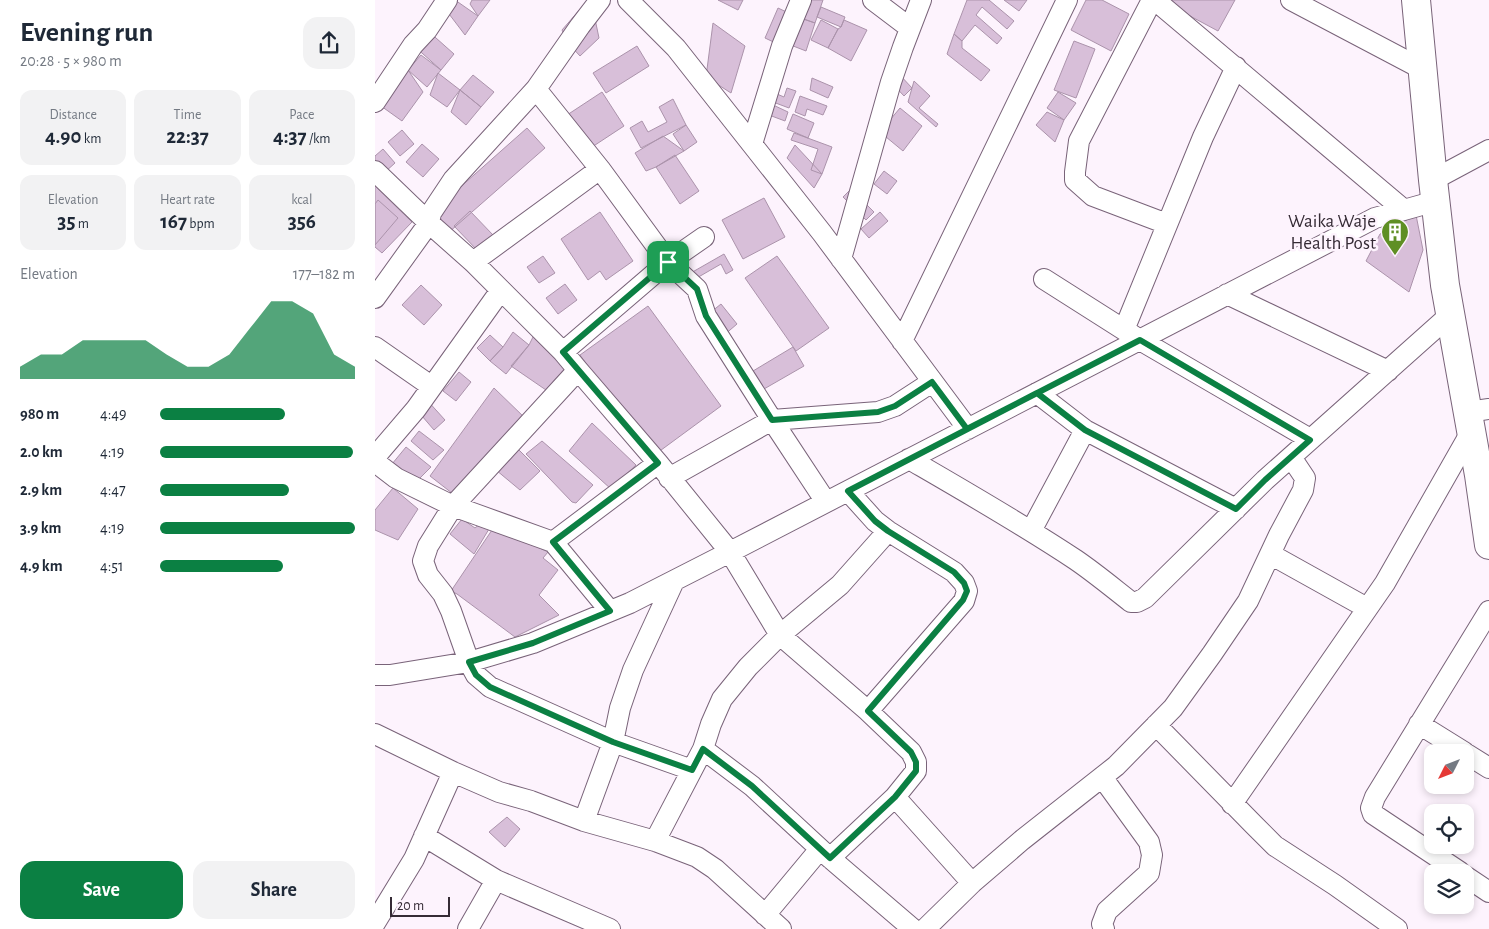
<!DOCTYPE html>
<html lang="en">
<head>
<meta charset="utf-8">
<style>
  body { margin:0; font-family:"Alegreya Sans",sans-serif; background:#f2f2f3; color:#1f2937; height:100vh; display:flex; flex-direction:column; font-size:19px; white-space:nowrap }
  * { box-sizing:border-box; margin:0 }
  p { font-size:16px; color:#747a83 }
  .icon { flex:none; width:28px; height:28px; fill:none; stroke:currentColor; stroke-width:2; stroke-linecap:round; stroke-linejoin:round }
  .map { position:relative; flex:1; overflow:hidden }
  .details { display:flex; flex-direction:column; background:#fff; width:375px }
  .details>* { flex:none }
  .needle { width:32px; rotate:228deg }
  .controls { position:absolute; left:1049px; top:744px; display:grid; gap:10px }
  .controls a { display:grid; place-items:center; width:50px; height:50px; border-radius:10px; background:#fff; box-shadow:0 2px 8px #0003; font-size:25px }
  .scale { position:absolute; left:15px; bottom:12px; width:60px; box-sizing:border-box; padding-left:5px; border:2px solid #352b35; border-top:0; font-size:14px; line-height:18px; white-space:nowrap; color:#352b35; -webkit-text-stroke:4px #fdf3fd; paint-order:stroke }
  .pin { position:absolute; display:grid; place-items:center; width:42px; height:42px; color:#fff; margin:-21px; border-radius:10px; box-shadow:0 2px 8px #0006 }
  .round { display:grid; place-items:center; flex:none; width:52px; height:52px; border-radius:15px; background:#f2f2f3 }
  .summary { display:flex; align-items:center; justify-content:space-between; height:85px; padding:0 20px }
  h1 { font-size:28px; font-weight:700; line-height:38px }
  .figures { display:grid; grid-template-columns:repeat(3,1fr); gap:8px; height:85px; padding:5px 20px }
  .figures div { display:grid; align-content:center; border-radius:12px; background:#f2f2f3; text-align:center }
  .figures b { font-size:21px; font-weight:700 }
  .figures small { font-size:14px; font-weight:400 }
  .figures p { font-size:14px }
  .chart { height:140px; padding:10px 20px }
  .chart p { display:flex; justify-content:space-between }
  .chart svg { width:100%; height:90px; margin-top:5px; fill:#0b8043; opacity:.7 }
  .cta { display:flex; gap:10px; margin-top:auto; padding:10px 20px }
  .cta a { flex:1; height:58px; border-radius:15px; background:#0b8043; color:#fff; font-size:20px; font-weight:700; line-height:58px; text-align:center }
  .cta a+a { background:#f2f2f3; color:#1f2937 }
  ul { padding:0 20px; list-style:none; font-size:16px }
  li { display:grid; grid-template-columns:80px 60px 1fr; align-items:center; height:38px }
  li i { height:12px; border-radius:6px; background:#0b8043 }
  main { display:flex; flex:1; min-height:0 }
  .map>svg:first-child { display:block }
  .building { fill:#d8bfd9; stroke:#ab93ab }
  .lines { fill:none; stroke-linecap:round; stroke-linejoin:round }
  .street-casing { stroke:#796379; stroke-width:22 }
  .secondary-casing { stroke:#796379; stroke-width:30 }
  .street { stroke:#fff; stroke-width:20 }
  .secondary { stroke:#fff; stroke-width:28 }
  .route-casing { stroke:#fff; stroke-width:10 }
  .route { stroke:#0b8043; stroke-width:6 }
  .labels { text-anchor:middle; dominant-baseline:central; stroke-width:5; stroke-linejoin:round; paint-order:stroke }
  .poi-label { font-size:19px; fill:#352b35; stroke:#fdf3fd; text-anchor:end }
</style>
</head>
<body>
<main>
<section class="details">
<div class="summary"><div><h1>Evening run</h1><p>20:28 · 5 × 980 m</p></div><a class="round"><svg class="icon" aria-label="share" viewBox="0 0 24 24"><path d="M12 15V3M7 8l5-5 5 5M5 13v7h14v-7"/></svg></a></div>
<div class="figures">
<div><p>Distance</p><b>4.90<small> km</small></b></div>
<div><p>Time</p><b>22:37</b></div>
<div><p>Pace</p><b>4:37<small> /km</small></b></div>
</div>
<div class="figures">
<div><p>Elevation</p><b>35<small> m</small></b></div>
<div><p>Heart rate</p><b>167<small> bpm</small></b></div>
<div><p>kcal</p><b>356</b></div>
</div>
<div class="chart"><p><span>Elevation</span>177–182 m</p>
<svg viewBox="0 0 160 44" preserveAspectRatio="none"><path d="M0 44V38L10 32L20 32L30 25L40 25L50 25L60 25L70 32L80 38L90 38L100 32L110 19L120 6L130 6L140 12L150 32L160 38V44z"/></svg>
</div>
<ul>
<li><b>980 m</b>4:49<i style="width:64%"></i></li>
<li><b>2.0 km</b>4:19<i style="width:99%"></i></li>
<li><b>2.9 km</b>4:47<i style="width:66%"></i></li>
<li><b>3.9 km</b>4:19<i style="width:100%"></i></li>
<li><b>4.9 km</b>4:51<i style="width:63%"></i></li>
</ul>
<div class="cta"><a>Save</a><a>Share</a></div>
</section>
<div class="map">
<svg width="1114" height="929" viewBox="0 0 1114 929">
  <rect width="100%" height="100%" fill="#fdf3fd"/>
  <path class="building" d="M80,0L103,16L90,35L68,6Z
    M97,0H115L103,16L95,4Z
    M213,0H216L224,38L205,56L193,43L187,30Z
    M343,0H368L363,10Z
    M426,0H448L440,23L420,16Z
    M592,0H614L639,21L632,29L607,7L601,15L627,38L622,44L600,25L587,41L579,34Z
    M629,0H652L644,11Z
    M711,0H727L754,14L736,51L696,30Z
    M789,0H860L843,31L789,2Z
    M446,7L470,17L466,27L442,17Z
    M403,8L420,16L407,46L390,38Z
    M420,16L440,23L431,51L408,42Z
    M446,20L463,29L453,48L436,40Z
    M469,20L492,30L476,61L453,48L463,29L466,27Z
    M338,23L370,46L356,93L331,77Z
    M52,30L79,54L66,70L38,45Z
    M579,34L587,41V48L615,70L606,81L572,54Z
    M699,41L720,49L701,98L679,90Z
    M262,46L274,66L231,93L218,73Z
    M46,55L66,70L52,87L33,70Z
    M33,70L48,92L27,121L6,106Z
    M63,73L85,90L72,107L55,95Z
    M524,74L537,88L529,96L516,82Z
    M98,75L119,92L106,107L85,90Z
    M437,78L458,87L453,98L435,90Z
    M539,81L555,96L544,108L563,124L561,127L533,102Z
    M412,88L421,91L414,108L398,102L402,94L409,97Z
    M85,90L106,107L91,125L76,112Z
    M227,92L249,126L214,149L192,115Z
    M683,92L701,103L689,120L672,108Z
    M425,96L452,106L448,115L432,109L430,116L420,112Z
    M298,99L311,125L266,148L255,128L267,121L273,132L292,122L284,107Z
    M396,104L413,112L410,121L394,115Z
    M525,108L547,126L528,151L505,132Z
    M672,112L689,120L680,142L661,125Z
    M418,114L439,123L433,138L412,129Z
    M311,125L322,142L309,151L298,134Z
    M152,128L170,148L73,233L56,213Z
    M27,130L39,144L25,156L13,142Z
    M419,133L457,147L447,174L436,170L443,149L416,140Z
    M288,136L309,151L281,167L271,171L260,153Z
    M47,144L64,159L48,177L31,162Z
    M420,145L447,174L439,188L412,158Z
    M8,149L20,163L10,172L0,161V156Z
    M300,155L324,191L305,204L281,167Z
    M509,171L522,181L512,194L499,184Z
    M0,186L37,222L7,253L0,247Z
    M476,189L499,212L491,220L468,197Z
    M389,198L410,237L368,259L347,220Z
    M3,200L23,218L0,245V204Z
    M95,211L118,235L102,250L79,226Z
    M225,212L258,261L231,280L225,271L213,280L186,239Z
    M505,212L513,221L494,238L486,229Z
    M1041,215L1048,250L1034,292L991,261L1005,234Z
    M349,254L358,270L351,274L346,264L320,279L314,274Z
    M168,256L180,273L164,283L152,267Z
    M402,256L454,328L421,351L370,278Z
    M190,284L202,300L183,314L171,298Z
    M46,285L67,305L49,325L27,305Z
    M346,304L362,324L348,336L331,316Z
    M273,306L346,406L278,456L205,355Z
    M138,332L154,345L131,374L115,361L128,347Z
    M160,333L193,365L171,390L136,366L154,345Z
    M115,335L128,347L115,361L102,348Z
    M418,347L429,366L389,389L378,371Z
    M84,372L96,382L81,401L68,391Z
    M119,388L150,418L82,497L55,476Z
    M51,399L70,420L59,430L41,409Z
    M217,423L261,465L236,489L194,451Z
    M44,431L69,450L58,460L36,441Z
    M167,441L218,485L201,503L197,502L151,454Z
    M31,447L56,467L41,482L17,464Z
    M143,449L165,471L145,490L121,470Z
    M18,488L43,509L23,540L0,530V510Z
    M87,519L100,528L106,523L114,529L99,554L75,534Z
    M119,527L173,552L168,558L183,570L164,595L184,615L140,637L82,594L76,591Z
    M132,817L145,829L130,847L114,832Z"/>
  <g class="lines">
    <g class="street-casing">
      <path id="street" d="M253,0L301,48L447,233L593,429
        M498,0L535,28
        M777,0L704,141L700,172V180L718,196L792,224
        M780,0L1029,210
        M916,0L1047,69
        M161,89L225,169L293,262L322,289L331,316L397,420L451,502
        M0,102L38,45L52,30L72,0
        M377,144L407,46L426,0
        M0,171L54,223L98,262L188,352L203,370L283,463L355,552L405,635L493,711L536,752L541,762V771L520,797L597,883
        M1058,180L1114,150
        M466,259L516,82L528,47L546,0
        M98,262L225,169
        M669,279L765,340L935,439
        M852,294L1013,371
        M0,298L54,223L56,213L78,180L161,89L205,26L225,0
        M749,330L828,137L861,67
        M527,341L692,0
        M0,347L56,386
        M188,352L293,262L329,237
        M203,370L78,506L53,546L48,561L53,575L68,594L76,611L94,662L101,675L115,687L238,742L317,770
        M662,393L710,430L861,509
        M1093,412L1114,409
        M0,457L41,409L126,290
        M534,459C591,492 647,524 701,560C720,573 738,588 756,602H762L770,598L890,480L1075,315
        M0,462L21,478L78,506L178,542L235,611
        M294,478L397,420L503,412L520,406L557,382
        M473,491L500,521L513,531L579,572L589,583L592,591L589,601L493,711
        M656,531L710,430
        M178,542L283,463
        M895,554L992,608
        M0,675H15L94,662L158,643L255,603L355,552L1000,218L1061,201
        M1044,724L1089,752
        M781,725L879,825L900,846L960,885L1022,929
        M0,734L78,772L124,792L156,801L209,821L280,841L322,857L340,869L406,929
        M328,749L377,786L455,858L538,929
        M1090,753L1114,768
        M727,777L774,842L777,855L774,873L732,911L727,924L729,929
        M857,804L1010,583L1096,432
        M209,821L238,742L245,708L258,670L299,581
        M49,836L121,880L235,929
        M280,841L328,749L336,724L347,699L373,667L405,635L465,585L513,531
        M455,858L520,797
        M1085,872L998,814L996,808L1000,797L1114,611
        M1090,876L1114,892
        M390,915L445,849
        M0,923L39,859L78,772
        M93,929L121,880
        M550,929L597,883L647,840L741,766L798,708L837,654L873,601L904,535L928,490L930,478L916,457"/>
    </g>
    <g class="secondary-casing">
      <path id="secondary" d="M1041,0L1058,180L1070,285L1104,475L1114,545"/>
    </g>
    <use href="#street" class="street"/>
    <use href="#secondary" class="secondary"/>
  </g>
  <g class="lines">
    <g class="route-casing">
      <path id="route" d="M293,262L188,352L283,463L178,542L235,611L158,643L94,662L101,675L115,687L238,742L317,770L328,749L377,786L455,858L520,797L541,771V762L536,752L493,711L588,600L592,591L589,583L579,572L513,531L500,521L473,491L662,393L710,430L861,509L890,480L935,440L765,340L592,429L557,382L520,406L503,412L397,420L331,316L322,289L293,262"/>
    </g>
    <use href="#route" class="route"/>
  </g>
  <defs>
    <g id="building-pin" transform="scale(1.4375)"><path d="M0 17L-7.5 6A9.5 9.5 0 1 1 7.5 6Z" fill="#5f8f24" stroke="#fdf3fd"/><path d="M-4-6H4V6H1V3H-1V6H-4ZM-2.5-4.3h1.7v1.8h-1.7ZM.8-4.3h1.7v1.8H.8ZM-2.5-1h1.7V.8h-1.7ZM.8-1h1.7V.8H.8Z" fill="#fff"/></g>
  </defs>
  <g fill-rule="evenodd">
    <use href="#building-pin" x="1020" y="232"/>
  </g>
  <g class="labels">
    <g class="poi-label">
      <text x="1001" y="221">Waika Waje<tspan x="1001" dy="22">Health Post</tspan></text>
    </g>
  </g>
</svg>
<div class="controls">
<a><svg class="needle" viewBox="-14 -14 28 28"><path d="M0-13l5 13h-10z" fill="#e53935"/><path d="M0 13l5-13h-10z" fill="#747a83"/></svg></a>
<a><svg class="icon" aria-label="locate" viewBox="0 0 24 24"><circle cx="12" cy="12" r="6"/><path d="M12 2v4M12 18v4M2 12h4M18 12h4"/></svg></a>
<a><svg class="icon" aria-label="layers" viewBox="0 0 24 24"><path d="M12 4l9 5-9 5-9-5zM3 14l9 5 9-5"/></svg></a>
</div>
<div class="scale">20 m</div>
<div class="pin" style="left:293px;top:262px;background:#1e9e55"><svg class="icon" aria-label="arrive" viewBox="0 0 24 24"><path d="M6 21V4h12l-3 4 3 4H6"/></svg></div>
</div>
</main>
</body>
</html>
